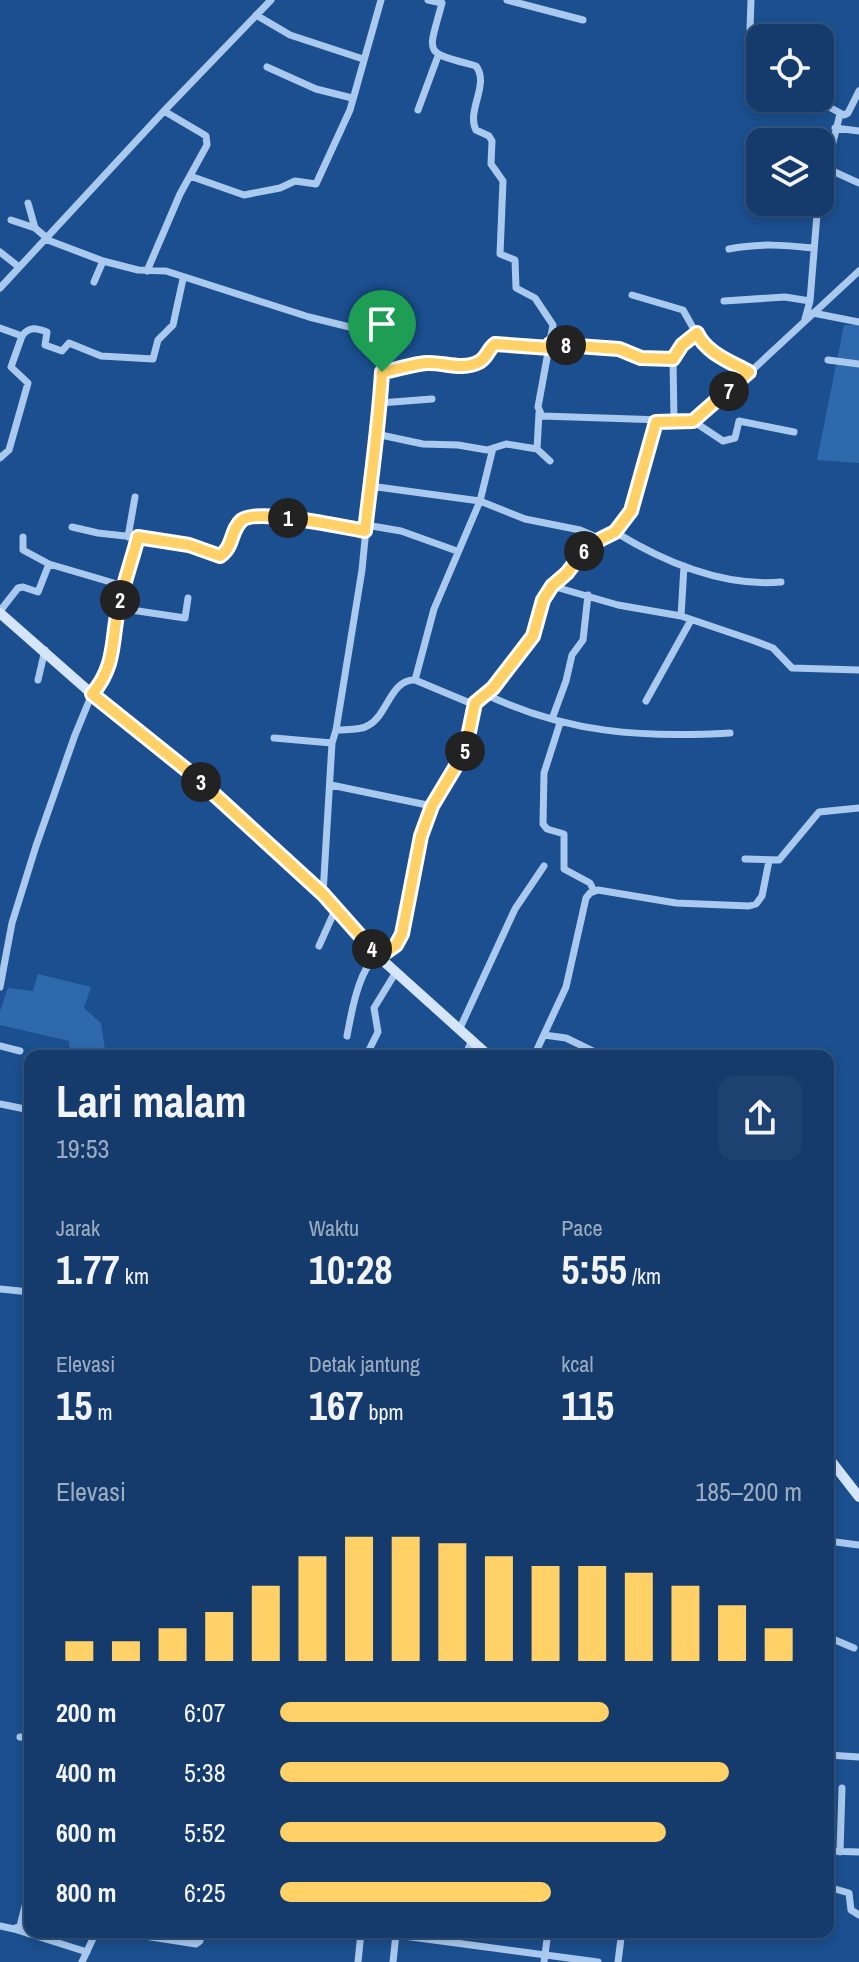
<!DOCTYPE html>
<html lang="id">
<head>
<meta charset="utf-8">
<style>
  body { margin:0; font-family:"Archivo Narrow",sans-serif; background:#1d4271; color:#f1f3f6; height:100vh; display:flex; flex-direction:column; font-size:30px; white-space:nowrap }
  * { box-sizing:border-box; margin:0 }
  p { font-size:26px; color:#9dadc1 }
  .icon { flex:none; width:44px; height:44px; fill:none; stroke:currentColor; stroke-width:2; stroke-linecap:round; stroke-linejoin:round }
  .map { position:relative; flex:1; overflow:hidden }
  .sheet { position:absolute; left:24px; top:1050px; width:810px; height:888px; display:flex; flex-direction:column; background:#143b6b; border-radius:16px; box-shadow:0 4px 12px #0003,0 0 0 2px #33557e }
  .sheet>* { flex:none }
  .tools { position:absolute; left:746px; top:24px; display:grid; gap:16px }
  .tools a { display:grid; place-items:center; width:88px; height:88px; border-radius:16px; background:#143b6b; box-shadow:0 4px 12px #0003,0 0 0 2px #33557e; font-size:40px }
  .pin { position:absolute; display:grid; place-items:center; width:68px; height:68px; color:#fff; margin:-82px -34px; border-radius:50% 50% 50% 0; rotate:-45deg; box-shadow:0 0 8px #0007 }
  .pin .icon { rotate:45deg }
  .km { position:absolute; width:40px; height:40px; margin:-20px; border-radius:50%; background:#222; color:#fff; font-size:22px; line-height:40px; text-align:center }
  .round { display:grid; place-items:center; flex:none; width:84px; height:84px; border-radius:16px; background:#1d4271 }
  .headline { display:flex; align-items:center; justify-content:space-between; height:136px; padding:0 32px }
  h1 { font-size:44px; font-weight:700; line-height:60px }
  .metrics { display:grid; grid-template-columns:repeat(3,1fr); gap:12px; height:136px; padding:8px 32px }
  .metrics div { display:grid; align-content:center }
  .metrics b { font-size:40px; font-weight:700 }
  .metrics small { font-size:22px; font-weight:400 }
  .metrics p { font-size:22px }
  .chart { height:224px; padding:16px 32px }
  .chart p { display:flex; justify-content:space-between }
  .chart svg { width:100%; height:144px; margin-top:8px; stroke:#ffd166; stroke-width:6 }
  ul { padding:0 32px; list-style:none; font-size:26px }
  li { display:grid; grid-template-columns:128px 96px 1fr; align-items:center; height:60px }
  li i { height:20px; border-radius:10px; background:#ffd166 }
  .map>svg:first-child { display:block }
  .green { fill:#2e69ad }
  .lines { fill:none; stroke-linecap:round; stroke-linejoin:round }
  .minor { stroke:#a9c9ee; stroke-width:7 }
  .secondary { stroke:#d6e6fa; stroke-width:10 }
  .route-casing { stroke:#fff; stroke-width:16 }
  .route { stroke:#ffd166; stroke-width:10 }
</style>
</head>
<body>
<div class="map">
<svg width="859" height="1962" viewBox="0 0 859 1962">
  <rect width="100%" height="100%" fill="#1b4f8f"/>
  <path class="green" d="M844,325H859V463L817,460Z
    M38,974L91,987L84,1008L101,1023L106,1056H70L69,1041L0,1025V1011L8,988L33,991Z"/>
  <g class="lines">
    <path class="minor" d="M428,0L442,3C428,56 422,51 476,66C490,84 466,111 476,130L489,136L492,141L491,164L503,181L500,254L515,260L516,288L535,298L553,325L538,407L542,416L693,421L706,413L859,271
      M507,0L583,20
      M751,0L750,29L760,61
      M256,15L290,35L363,59
      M267,67L316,89L352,98
      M812,98L844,115L848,113L859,91
      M418,110L438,56
      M835,128L859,131
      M826,168L859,183
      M190,176L244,195L280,188L295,181L316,184L350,110L381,0
      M820,194L840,114
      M28,203L35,228
      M11,220L35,228L47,238
      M45,239L103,261L138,270L166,271L309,317L378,334L382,341L379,418L374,447L362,570L336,730L332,743L323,894
      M729,249C758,243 784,245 813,248
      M0,252L19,267
      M147,271L180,194L207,145L206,136L203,134L164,111
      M94,282L103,261
      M0,288L164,111L271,0
      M632,295L683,310L700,340L716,354L749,372
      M724,301L785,297L810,301
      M813,313L859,322
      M805,319L810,301L818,202
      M0,328L22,336L11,367L28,383L9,450L0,458
      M22,336C29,326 37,328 47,332L45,345L62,351L69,343L101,356L153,359L158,340L173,325L183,279
      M550,344L619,349L641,358L673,359L682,345L697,333
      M673,359L674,422
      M828,360L859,364
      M382,372C396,369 412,364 427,363C444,362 462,371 479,362C487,358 488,349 495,344L550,348
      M380,403L432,399
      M693,421L723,441L735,438L739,421L794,432
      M376,434L423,444L458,445L487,450L506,444L537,449L550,461
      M537,449L539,413
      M370,486L480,501L525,519L580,530L601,539
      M366,525L401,531L457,551
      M72,527L98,533L170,541L220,556C234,547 230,530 242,520C258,508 343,528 365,531
      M615,532C664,562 723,587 781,582
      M23,537V550L49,564
      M128,537L135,497
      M552,586L618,605L681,616L752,640L773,648L792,668L859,670
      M118,608L185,618L188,598
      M0,611L18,588L23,587L38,592L49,564L124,586
      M681,616L684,566
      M38,680L45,650
      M415,680L434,609L480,501L493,448
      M487,695C568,733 641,738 730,733
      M646,701L691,620
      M552,719L566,681L572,655L583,640L588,595
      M560,723L544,773L543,824L547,829L564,834V869L590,883L594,891
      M336,730C347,729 360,731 369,725C388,714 391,679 415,680L470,703H475L487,695L533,636L543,600L552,586L567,573L583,552L623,524L631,511L656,422
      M274,738L332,743
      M331,785L432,806
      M745,859L779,860L819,812L859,808
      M319,946L336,908
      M0,987L12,923L36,846L75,735L92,694L105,677L112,656L118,608L138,537
      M460,1028L515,909L544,866
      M544,1035L566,1038L603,1056
      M347,1036C351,1015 357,980 370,963C380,950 393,951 402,934L421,836L432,806L465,751L475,703
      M0,1046L20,1051
      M366,1056L378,1032L374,1008L396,972
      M465,1056L472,1040
      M534,1056L566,987L586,898L590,893L598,890L676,903L749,906L756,904L762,896L769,861
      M0,1104L30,1110
      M0,1289L30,1292
      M828,1541L859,1545
      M828,1637L854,1648
      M20,1737L30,1738
      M828,1755L859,1757
      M828,1851L859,1852
      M840,1852L842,1788
      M828,1887L849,1893L851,1910L859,1915
      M0,1926L14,1929L20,1926L25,1906L30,1904
      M14,1929L87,1952
      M119,1932L196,1944L200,1941L201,1932
      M284,1932L286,1936L396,1935L598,1962
      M614,1932L621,1938L618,1962
      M82,1962L96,1932
      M358,1962L361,1932
      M393,1962L396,1934
      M544,1962L548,1932"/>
    <path class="secondary" d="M0,613L92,694L193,775L323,894L379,957L489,1056
      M828,1457L859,1497"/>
  </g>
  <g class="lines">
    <g class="route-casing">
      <path id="route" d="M697,333C706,353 731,362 749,372L693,421L656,422L631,511L615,532L601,539L583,552L567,573L552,586L543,600L533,636L493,688L475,703L465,751L432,806L421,836L402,934L396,945L379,957L323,894L193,775L92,694C117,665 111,639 119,605C124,582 132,560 138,537L189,545L220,556C234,547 230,530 242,520C259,508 343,527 365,531C371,478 379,425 382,372C396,370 412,364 427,363C444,362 462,371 479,362C487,358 488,349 495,344L550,348V344L619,349L641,358L673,359L682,345Z"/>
    </g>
    <use href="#route" class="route"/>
  </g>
</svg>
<div class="tools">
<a><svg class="icon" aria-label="locate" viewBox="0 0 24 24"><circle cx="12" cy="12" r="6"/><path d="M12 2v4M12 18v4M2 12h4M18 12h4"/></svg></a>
<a><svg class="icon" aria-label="layers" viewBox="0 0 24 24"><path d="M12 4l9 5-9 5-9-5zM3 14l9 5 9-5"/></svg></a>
</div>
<div class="pin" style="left:382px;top:372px;background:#1e9e55"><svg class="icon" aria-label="arrive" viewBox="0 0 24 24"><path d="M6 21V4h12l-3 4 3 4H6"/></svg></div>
<b class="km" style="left:288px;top:518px">1</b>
<b class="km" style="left:120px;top:600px">2</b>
<b class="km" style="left:201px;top:782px">3</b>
<b class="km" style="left:372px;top:949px">4</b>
<b class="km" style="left:465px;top:751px">5</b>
<b class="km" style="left:584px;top:551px">6</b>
<b class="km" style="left:729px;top:391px">7</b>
<b class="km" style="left:566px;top:345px">8</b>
<section class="sheet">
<div class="headline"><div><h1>Lari malam</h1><p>19:53</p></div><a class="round"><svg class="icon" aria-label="share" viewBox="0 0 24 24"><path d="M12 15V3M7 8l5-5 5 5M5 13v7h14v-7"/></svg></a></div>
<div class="metrics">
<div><p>Jarak</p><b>1.77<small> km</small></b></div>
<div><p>Waktu</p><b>10:28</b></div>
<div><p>Pace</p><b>5:55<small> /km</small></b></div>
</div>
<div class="metrics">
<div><p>Elevasi</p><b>15<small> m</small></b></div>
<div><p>Detak jantung</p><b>167<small> bpm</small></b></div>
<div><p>kcal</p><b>115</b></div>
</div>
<div class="chart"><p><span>Elevasi</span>185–200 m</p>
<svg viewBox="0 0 160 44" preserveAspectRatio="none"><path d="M5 44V38M15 44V38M25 44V34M35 44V29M45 44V21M55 44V12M65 44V6M75 44V6M85 44V8M95 44V12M105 44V15M115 44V15M125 44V17M135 44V21M145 44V27M155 44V34"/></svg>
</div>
<ul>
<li><b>200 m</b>6:07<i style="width:63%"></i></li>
<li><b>400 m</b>5:38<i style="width:86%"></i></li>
<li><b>600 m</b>5:52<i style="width:74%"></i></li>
<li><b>800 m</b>6:25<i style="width:52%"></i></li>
</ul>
</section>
</div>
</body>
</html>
